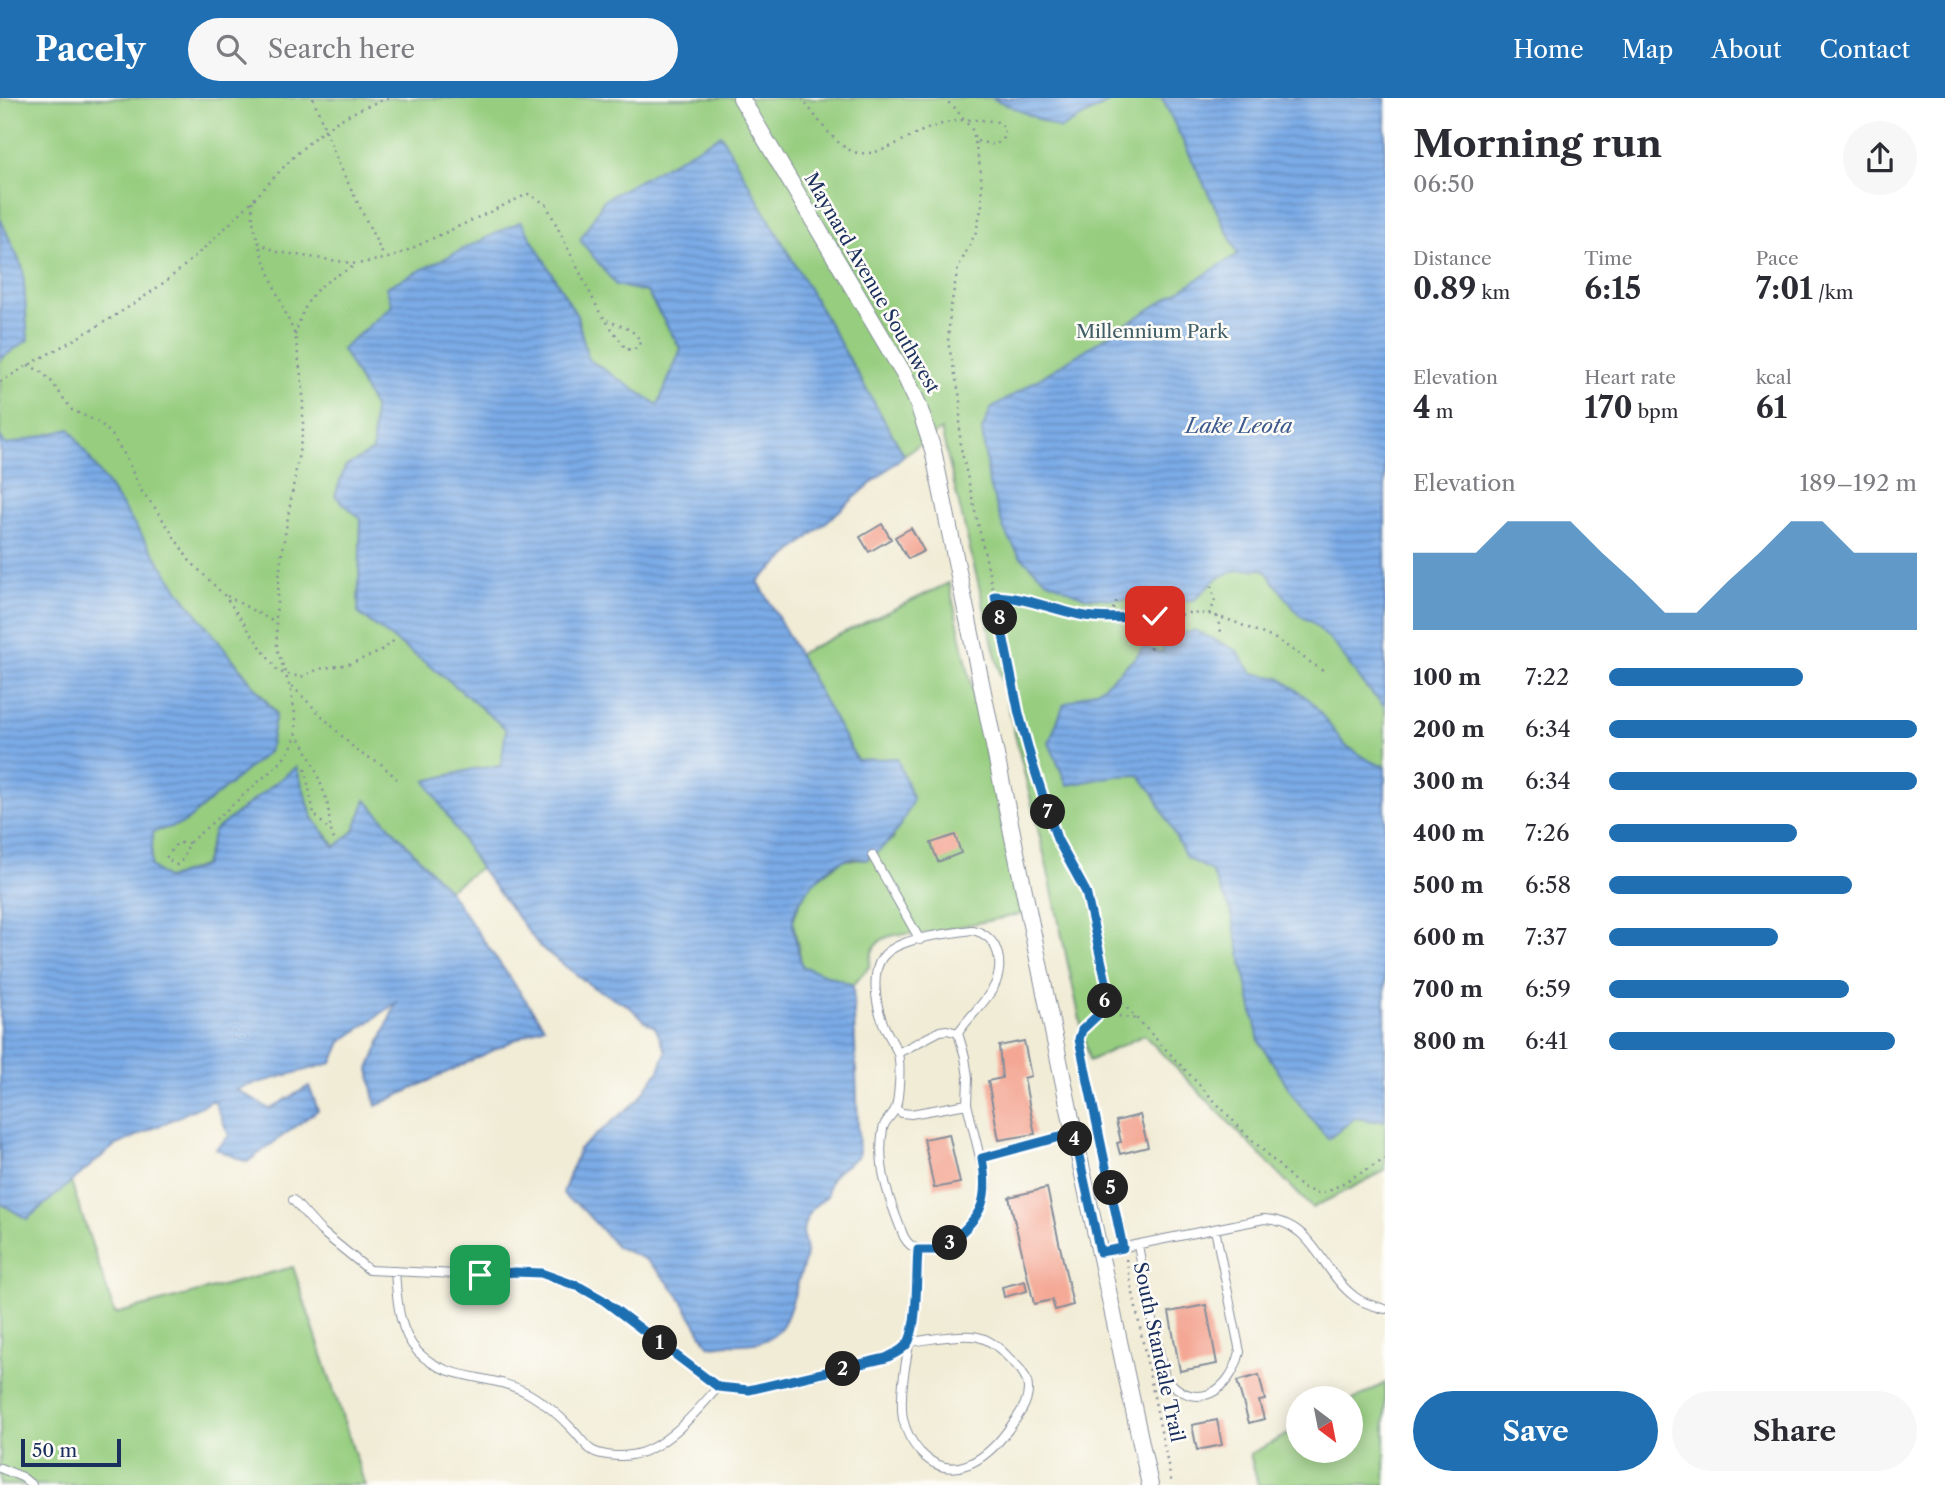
<!DOCTYPE html>
<html lang="en">
<head>
<meta charset="utf-8">
<style>
  body { margin:0; font-family:"Libre Caslon Text",serif; background:#f7f7f7; color:#2b2b33; height:100vh; display:flex; flex-direction:column; font-size:26px; white-space:nowrap }
  * { box-sizing:border-box; margin:0 }
  p { font-size:23px; color:#7c7c81 }
  .icon { flex:none; width:38px; height:38px; fill:none; stroke:currentColor; stroke-width:2; stroke-linecap:round; stroke-linejoin:round }
  .map { position:relative; flex:1; overflow:hidden }
  .panel { display:flex; flex-direction:column; background:#fff; width:560px }
  .panel>* { flex:none }
  .needle { width:46px; rotate:148deg }
  .tools { position:absolute; left:1286px; top:1288px; display:grid; gap:14px }
  .tools a { display:grid; place-items:center; width:77px; height:77px; border-radius:50%; background:#fff; box-shadow:0 4px 18px #0003; font-size:35px }
  .scale { position:absolute; left:21px; bottom:18px; width:100px; box-sizing:border-box; padding-left:7px; border:4px solid #1b2f5e; border-top:0; font-size:19px; line-height:24px; white-space:nowrap; color:#1b2f5e; -webkit-text-stroke:5px #fdfcf7; paint-order:stroke }
  .pin { position:absolute; display:grid; place-items:center; width:60px; height:60px; color:#fff; margin:-30px; border-radius:14px; box-shadow:0 4px 10px #0006 }
  .km { position:absolute; width:35px; height:35px; margin:-18px; border-radius:50%; background:#222; color:#fff; font-size:19px; line-height:35px; text-align:center }
  .round { display:grid; place-items:center; flex:none; width:74px; height:74px; border-radius:37px; background:#f7f7f7 }
  .summary { display:flex; align-items:center; justify-content:space-between; height:119px; padding:0 28px }
  h1 { font-size:38px; font-weight:700; line-height:52px }
  .metrics { display:grid; grid-template-columns:repeat(3,1fr); gap:10px; height:119px; padding:7px 28px }
  .metrics div { display:grid; align-content:center }
  .metrics b { font-size:30px; font-weight:700 }
  .metrics small { font-size:19px; font-weight:400 }
  .metrics p { font-size:19px }
  .chart { height:196px; padding:14px 28px }
  .chart p { display:flex; justify-content:space-between }
  .chart svg { width:100%; height:126px; margin-top:7px; fill:#1f6fb2; opacity:.7 }
  .button { display:flex; gap:14px; margin-top:auto; padding:14px 28px }
  .button a { flex:1; height:80px; border-radius:42px; background:#1f6fb2; color:#fff; font-size:28px; font-weight:700; line-height:80px; text-align:center }
  .button a+a { background:#f7f7f7; color:#2b2b33 }
  ul { padding:0 28px; list-style:none; font-size:23px }
  li { display:grid; grid-template-columns:112px 84px 1fr; align-items:center; height:52px }
  li i { height:18px; border-radius:9px; background:#1f6fb2 }
  header { display:flex; align-items:center; gap:42px; box-sizing:border-box; height:98px; padding:0 35px; background:#1f6fb2; color:#fff }
  header strong { font-size:33px }
  nav { display:flex; gap:38px; margin-inline-start:auto; font-size:24px }
  .search { width:490px; height:63px; background:#f7f7f7; display:flex; align-items:center; gap:18px; box-sizing:border-box; padding:0 24px; border-radius:38px; color:#7c7c81; font-size:26px }
  main { display:flex; flex:1; min-height:0 }
  .map>svg:first-child { display:block }
  .park { fill:#96cd7f; stroke:#587e6e; stroke-width:2 }
  .water { fill:url(#water-rules); stroke:#4b6da2; stroke-width:2 }
  .building { fill:#f4a794 }
  .lines { fill:none; stroke-linecap:round; stroke-linejoin:round }
  .service-casing { stroke:#868e9a; stroke-width:10 }
  .minor-casing { stroke:#868e9a; stroke-width:18 }
  .path { stroke:#868e9a; stroke-width:2.5; stroke-dasharray:2 5; stroke-linecap:butt }
  .service { stroke:#fff; stroke-width:8 }
  .minor { stroke:#fff; stroke-width:16 }
  .route-casing { stroke:#fff; stroke-width:14 }
  .route { stroke:#1f6fb2; stroke-width:9 }
  .labels { text-anchor:middle; dominant-baseline:central; stroke-width:5; stroke-linejoin:round; paint-order:stroke }
  .street-label { font-size:19px; fill:#1b2f5e; stroke:#fdfcf7 }
  .park-label { font-size:19px; fill:#405e68; stroke:#fdfcf7 }
  .water-label { font-size:21px; font-style:italic; fill:#3d5a8e; stroke:#fdfcf7 }
</style>
</head>
<body>
<header>
<strong>Pacely</strong>
<div class="search"><svg class="icon" aria-label="search" viewBox="0 0 24 24"><circle cx="10" cy="10" r="6"/><path d="M15 15l6 6"/></svg>Search here</div>
<nav><a>Home</a><a>Map</a><a>About</a><a>Contact</a></nav>
</header>
<main>
<div class="map">
<svg width="1385" height="1387" viewBox="0 0 1385 1387">
  <defs>
    <pattern id="water-rules" width="6" height="5" patternUnits="userSpaceOnUse" patternTransform="scale(1.75)"><rect width="6" height="5" fill="#7babe6"/><path d="M0 2.5h6" fill="none" stroke="#648cbe"/></pattern>
  </defs>
  <rect width="100%" height="100%" fill="#fdfcf7"/>
  <filter id="ink" filterUnits="userSpaceOnUse"><feTurbulence type="fractalNoise" baseFrequency=".0143" numOctaves="2"/><feDisplacementMap in="SourceGraphic" scale="14" xChannelSelector="R" yChannelSelector="G"/><feConvolveMatrix kernelMatrix="1 2 1 2 8 2 1 2 1" color-interpolation-filters="sRGB"/></filter>
  <filter id="wash" filterUnits="userSpaceOnUse"><feTurbulence type="fractalNoise" baseFrequency=".00686" numOctaves="4" result="noise"/><feDisplacementMap in="SourceGraphic" scale="28" xChannelSelector="R" yChannelSelector="G"/><feGaussianBlur stdDeviation="1.57" result="paint"/><feColorMatrix in="noise" values="0 0 0 0 0 0 0 0 0 0 0 0 0 0 0 0 0 1.4 0 .05"/><feComposite in="paint" operator="in"/></filter>
  <g filter="url(#wash)">
    <rect width="100%" height="100%" fill="#f1ecd6"/>
    <path class="park" d="M0,0H1385V1073L1312,1110L1144,937L1089,963L1045,760L941,332L904,357L721,38L616,187L647,194L681,252L658,307L588,261L577,218L392,208L342,251L374,309L373,353L345,369L361,421L358,515L446,580L506,631L502,669L474,671L426,683L480,770L448,792L366,702L354,733L336,749L313,720L295,670L214,733L204,767L167,781L151,768L152,734L184,725L276,615L182,497L5,347L0,338Z
      M949,485L1022,816L923,836C897,835 870,835 870,868L853,887L802,868L793,823L800,804L813,784L843,762H866L894,740L857,662L798,556Z
      M71,1084L115,1216L293,1169L365,1387H0V1105L27,1121Z
      M1385,1285V1387H1258L1250,1356L1298,1331V1353H1351V1303Z"/>
    <path class="water" d="M992,0H1117L1060,31Z
      M1162,0H1385V609L1365,588L1336,548L1313,525L1299,517L1264,471L1237,472L1217,480L1194,502L1151,503L1084,499L1046,482L1020,458L1004,432L989,386L982,332L991,311L1238,156Z
      M721,37L904,357L758,483L857,662L897,660L913,701C903,728 890,746 866,762C859,760 851,759 844,762C824,769 794,802 793,824C793,838 799,854 802,868L853,887L859,1057C845,1070 826,1075 828,1097C819,1105 812,1108 807,1120C799,1135 806,1144 806,1156C805,1166 799,1178 797,1188C784,1232 780,1248 729,1246C721,1246 716,1249 708,1247L678,1196L658,1173L645,1161L617,1149L578,1106L568,1102L563,1095L579,1051L638,1002L659,972L666,953L655,929L644,923L629,908L594,890L540,849L480,770L426,683L474,671L501,668L506,631L446,580L358,515L361,421L335,398L345,369L373,353L374,309L342,251L392,208L386,189L521,123L577,218L588,261L658,307L681,251L647,194L616,187L580,142L604,102Z
      M0,120L23,171L28,242L0,261Z
      M70,331L182,497L276,616L269,653L184,725L153,734L151,768L167,781L204,768L214,733L296,669L313,720L335,749L354,733L366,702L448,792L544,928L376,1008L369,971L396,905L341,944L332,965L236,991L270,1011L309,988L318,1012L247,1064L216,1051L229,1038L214,1002L113,1049L27,1121L0,1105V338L6,347Z
      M1196,533L1236,552L1252,575L1280,580L1311,603L1345,647L1372,664L1385,669V1022L1374,1023L1355,1020L1328,1041L1297,1003L1259,943L1231,813L1211,773L1186,759L1154,696L1139,677L1116,678L1067,687L1049,645L1064,606L1101,590L1136,559L1143,549L1163,555V538Z"/>
    <g id="blocks">
      <path class="building" d="M882,426L891,441L869,454L860,439Z
        M911,430L924,453L908,461L895,439Z
        M955,737L961,755L938,764L931,745Z
        M1024,943L1031,978L1024,980L1035,1036L999,1042L988,983L1002,980L999,948Z
        M1140,1017L1148,1049L1120,1056L1117,1045L1121,1044L1116,1023Z
        M949,1036L960,1085L934,1090L924,1041Z
        M1047,1090L1073,1207L1055,1212L1052,1202L1034,1206L1009,1099Z
        M1025,1183L1027,1193L1004,1199L1002,1189Z
        M1206,1207L1217,1266L1180,1273L1169,1214Z
        M1259,1277L1265,1302L1259,1303L1264,1321L1249,1325L1237,1283Z
        M1217,1322L1222,1347L1197,1352L1192,1327Z"/>
    </g>
  </g>
  <g filter="url(#ink)">
    <use href="#blocks" fill-opacity="0" stroke="#868e9a" stroke-width="2"/>
    <g class="lines">
      <g class="service-casing">
        <path id="service" d="M872,757L920,842
          M972,832C1000,837 1006,870 992,892C982,908 968,920 958,935L965,959L968,980L967,1006L986,1084L984,1102L974,1123L942,1152C925,1152 913,1155 904,1139C890,1104 876,1070 883,1031C884,1022 894,1017 896,1009C899,998 901,967 898,956C894,944 885,934 882,922C876,906 871,875 882,860C897,839 947,836 972,832Z
          M898,955L940,933L947,932L958,935
          M896,1011L902,1015L911,1016L967,1006
          M982,1060L1074,1035
          M293,1102L321,1133L369,1172L480,1177L515,1174L541,1175L580,1189L603,1202L718,1289L749,1292L822,1276L886,1260L899,1253L909,1244C928,1242 954,1236 972,1238C986,1239 999,1249 1008,1259C1016,1267 1024,1273 1027,1284C1032,1302 1018,1318 1008,1332C986,1362 951,1387 920,1354C912,1345 906,1334 903,1321C898,1291 910,1247 914,1216C916,1195 916,1173 918,1152
          M1138,1147L1149,1209L1165,1279C1196,1316 1230,1294 1240,1254L1215,1131
          M1100,1154L1264,1121C1314,1123 1320,1173 1355,1199C1364,1206 1375,1208 1385,1211
          M395,1173C397,1200 398,1233 418,1254C448,1285 495,1275 531,1297C546,1306 560,1318 572,1331C578,1337 583,1345 590,1351C599,1358 620,1359 631,1357C664,1353 698,1312 718,1289
          M0,1370L22,1379L32,1387"/>
      </g>
      <g class="minor-casing">
        <path id="minor" d="M741,0L905,278L918,306L933,352L1074,1035L1150,1387"/>
      </g>
      <path class="path" d="M313,0L338,64L384,159
        M802,0C814,16 838,53 859,55C880,58 901,42 920,34C948,22 968,19 998,24L1005,31L1004,40L995,47L977,43
        M943,0L955,10L973,33L981,74L982,107L976,134L958,170L950,213L948,244L960,300V346L1032,665L1057,741L1085,794L1107,889L1240,1030L1302,1090L1318,1095L1329,1093L1385,1061
        M252,103L253,123L258,144L277,154L357,166L393,159L528,96L546,106L599,213L626,251L633,252L639,248L640,243C633,229 620,229 608,222
        M295,237C308,194 316,188 356,167
        M28,267L42,274L51,283L72,312L100,325L112,337L126,359L140,391L156,411L189,462L225,498L278,574L301,579L319,571L349,566L377,555L395,542
        M0,284C62,246 129,216 184,168C208,147 232,124 254,101C277,77 298,51 326,31C345,17 366,8 388,0
        M227,498L276,525
        M995,498H1012L1082,517L1121,521L1176,518L1188,515L1209,516L1232,523L1278,542L1323,573
        M1209,516L1215,504L1211,486
        M1217,518L1221,534
        M1101,519L1113,511L1117,501
        M1141,519L1152,533L1164,518
        M1150,551L1153,518L1151,503
        M292,588L359,655L379,664L397,681
        M296,635C308,651 319,681 326,700C331,716 327,729 335,743
        M305,671L314,716L329,732
        M189,745H177L166,760L177,767L183,761L189,745L281,664L290,652L296,638V622L291,593L277,550L276,517L281,460L303,331V291L295,237L274,188L258,144
        M1107,889L1101,914L1082,932L1079,941L1121,1141
        M1098,919L1113,917L1136,921
        M1126,1161L1172,1387"/>
      <use href="#service" class="service"/>
      <use href="#minor" class="minor"/>
    </g>
  </g>
  <g class="lines" filter="url(#ink)">
    <g class="route-casing">
      <path id="route" d="M480,1177L515,1174L541,1175L580,1189L603,1202L718,1289L749,1292L886,1260C894,1256 905,1251 909,1243C918,1224 916,1175 918,1152H942C978,1120 991,1111 982,1060L1074,1035L1100,1154L1123,1150L1079,941L1082,932L1101,914L1107,888L1086,794L1057,741L1032,664L1019,616L995,498C1024,499 1051,511 1080,517C1105,522 1130,519 1155,518"/>
    </g>
    <use href="#route" class="route"/>
  </g>
  <g class="labels">
    <g class="street-label">
      <text transform="translate(872 185) rotate(60)">Maynard Avenue Southwest</text>
      <text transform="translate(1159 1254) rotate(78)">South Standale Trail</text>
    </g>
    <g class="park-label">
      <text x="1152" y="233">Millennium Park</text>
    </g>
    <g class="water-label">
      <text x="1239" y="327">Lake Leota</text>
    </g>
  </g>
</svg>
<div class="tools">
<a><svg class="needle" viewBox="-14 -14 28 28"><path d="M0-13l5 13h-10z" fill="#e53935"/><path d="M0 13l5-13h-10z" fill="#7c7c81"/></svg></a>
</div>
<div class="scale">50 m</div>
<div class="pin" style="left:480px;top:1177px;background:#1e9e55"><svg class="icon" aria-label="arrive" viewBox="0 0 24 24"><path d="M6 21V4h12l-3 4 3 4H6"/></svg></div>
<div class="pin" style="left:1155px;top:518px;background:#d93025"><svg class="icon" aria-label="check" viewBox="0 0 24 24"><path d="M5 12l5 5 9-10"/></svg></div>
<b class="km" style="left:660px;top:1245px">1</b>
<b class="km" style="left:843px;top:1271px">2</b>
<b class="km" style="left:950px;top:1145px">3</b>
<b class="km" style="left:1075px;top:1041px">4</b>
<b class="km" style="left:1111px;top:1090px">5</b>
<b class="km" style="left:1105px;top:903px">6</b>
<b class="km" style="left:1048px;top:714px">7</b>
<b class="km" style="left:1000px;top:520px">8</b>
</div>
<section class="panel">
<div class="summary"><div><h1>Morning run</h1><p>06:50</p></div><a class="round"><svg class="icon" aria-label="share" viewBox="0 0 24 24"><path d="M12 15V3M7 8l5-5 5 5M5 13v7h14v-7"/></svg></a></div>
<div class="metrics">
<div><p>Distance</p><b>0.89<small> km</small></b></div>
<div><p>Time</p><b>6:15</b></div>
<div><p>Pace</p><b>7:01<small> /km</small></b></div>
</div>
<div class="metrics">
<div><p>Elevation</p><b>4<small> m</small></b></div>
<div><p>Heart rate</p><b>170<small> bpm</small></b></div>
<div><p>kcal</p><b>61</b></div>
</div>
<div class="chart"><p><span>Elevation</span>189–192 m</p>
<svg viewBox="0 0 160 44" preserveAspectRatio="none"><path d="M0 44V17L10 17L20 17L30 6L40 6L50 6L60 17L70 27L80 38L90 38L100 27L110 17L120 6L130 6L140 17L150 17L160 17V44z"/></svg>
</div>
<ul>
<li><b>100 m</b>7:22<i style="width:63%"></i></li>
<li><b>200 m</b>6:34<i style="width:100%"></i></li>
<li><b>300 m</b>6:34<i style="width:100%"></i></li>
<li><b>400 m</b>7:26<i style="width:61%"></i></li>
<li><b>500 m</b>6:58<i style="width:79%"></i></li>
<li><b>600 m</b>7:37<i style="width:55%"></i></li>
<li><b>700 m</b>6:59<i style="width:78%"></i></li>
<li><b>800 m</b>6:41<i style="width:93%"></i></li>
</ul>
<div class="button"><a>Save</a><a>Share</a></div>
</section>
</main>
</body>
</html>
